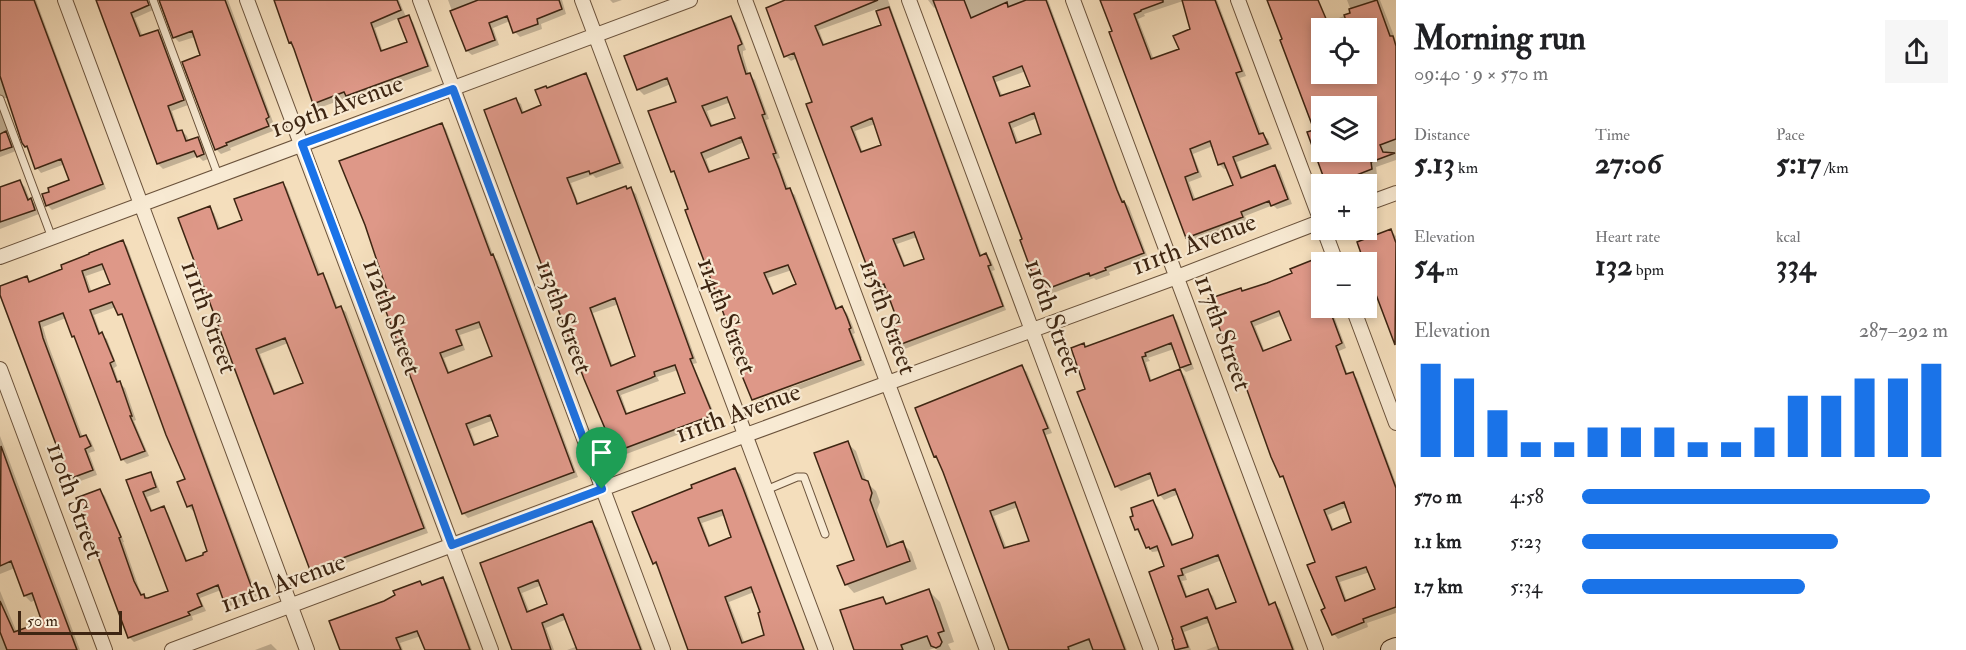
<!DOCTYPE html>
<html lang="en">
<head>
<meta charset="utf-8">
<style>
  body { margin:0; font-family:"IM FELL Double Pica",serif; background:#f6f6f6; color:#202124; height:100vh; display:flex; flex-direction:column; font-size:22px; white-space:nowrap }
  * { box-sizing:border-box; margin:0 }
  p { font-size:20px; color:#757577 }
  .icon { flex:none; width:33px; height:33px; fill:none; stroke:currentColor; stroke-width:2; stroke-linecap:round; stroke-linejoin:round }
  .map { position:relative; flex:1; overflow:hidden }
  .details { display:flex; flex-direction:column; background:#fff; width:570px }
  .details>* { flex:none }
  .controls { position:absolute; left:1311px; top:18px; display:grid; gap:12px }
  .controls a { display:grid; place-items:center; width:66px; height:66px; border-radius:0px; background:#fff; box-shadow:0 3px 9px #0003; font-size:30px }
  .scale { position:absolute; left:18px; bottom:15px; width:104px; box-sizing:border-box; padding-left:6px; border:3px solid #3d2512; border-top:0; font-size:16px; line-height:21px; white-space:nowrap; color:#3d2512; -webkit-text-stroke:4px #f8ead3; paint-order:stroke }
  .pin { position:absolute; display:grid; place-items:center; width:51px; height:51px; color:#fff; margin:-62px -26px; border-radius:50% 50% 50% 0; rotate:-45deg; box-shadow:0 0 6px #0007 }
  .pin .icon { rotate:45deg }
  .round { display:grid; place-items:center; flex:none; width:63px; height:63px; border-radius:0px; background:#f6f6f6 }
  .headline { display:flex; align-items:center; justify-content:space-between; height:102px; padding:0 18px }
  h1 { font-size:33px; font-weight:700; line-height:45px }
  .figures { display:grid; grid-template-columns:repeat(3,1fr); gap:9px; height:102px; padding:6px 18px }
  .figures div { display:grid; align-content:center }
  .figures b { font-size:30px; font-weight:700 }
  .figures small { font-size:16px; font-weight:400 }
  .figures p { font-size:16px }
  .chart { height:168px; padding:12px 18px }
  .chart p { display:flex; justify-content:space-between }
  .chart svg { width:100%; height:108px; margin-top:6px; stroke:#1a73e8; stroke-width:6 }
  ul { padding:0 18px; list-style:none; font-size:20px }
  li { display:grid; grid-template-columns:96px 72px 1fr; align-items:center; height:45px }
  li i { height:15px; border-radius:8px; background:#1a73e8 }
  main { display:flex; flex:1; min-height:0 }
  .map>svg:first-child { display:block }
  .shadow { fill:#0003; fill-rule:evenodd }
  .building { fill:#de9888; stroke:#3d2512; stroke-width:1.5; fill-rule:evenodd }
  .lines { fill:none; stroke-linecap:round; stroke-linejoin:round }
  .lane-casing { stroke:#6b533c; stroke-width:9 }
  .street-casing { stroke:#6b533c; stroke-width:16 }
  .secondary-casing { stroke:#3d2512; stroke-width:22 }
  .lane { stroke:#f8ead3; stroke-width:7 }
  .street { stroke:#f8ead3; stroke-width:14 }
  .secondary { stroke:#f8ead3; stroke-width:20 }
  .route-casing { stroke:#fff; stroke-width:12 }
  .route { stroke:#1a73e8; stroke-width:8 }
  .labels { text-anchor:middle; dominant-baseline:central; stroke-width:4.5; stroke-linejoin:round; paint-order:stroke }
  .street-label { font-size:26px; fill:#3d2512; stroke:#f8ead3 }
</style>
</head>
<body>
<main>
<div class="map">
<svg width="1396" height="650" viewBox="0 0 1396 650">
  <rect width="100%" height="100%" fill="#f4debc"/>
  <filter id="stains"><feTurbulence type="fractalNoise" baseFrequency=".00333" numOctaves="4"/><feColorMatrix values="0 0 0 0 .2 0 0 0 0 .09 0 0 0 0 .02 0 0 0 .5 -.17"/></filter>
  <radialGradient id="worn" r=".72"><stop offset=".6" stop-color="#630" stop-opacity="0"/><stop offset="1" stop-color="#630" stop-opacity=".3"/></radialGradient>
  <path class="shadow" d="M0,0H36L106,189L52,210L47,205L71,180L65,164L41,173L37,168L30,150L24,142L7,98H2L0,104Z
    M97,0H156L152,4L153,10L135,18L143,37L158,32L163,37L188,105L172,111L179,132L182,131L187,136L189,142L197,138L202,143L208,159L203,161L198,156L163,169L158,164Z
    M160,0H228L273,122L270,124L273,131L230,148L231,150L221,154L216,149L202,56L195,37L179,42L174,37Z
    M274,0H399L406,17H408L413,22L432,71L352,100L349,97L319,108L314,103L295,48L290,43ZM399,18L409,43L383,52L375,28Z
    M448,0H562L566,14L541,24L542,29L520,37L515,32L510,21L493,28L499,45L472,55L467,51Z
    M610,0H622L613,3Z
    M789,0H888L982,256L986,255L991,260L995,270L992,271L1006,310L902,350L897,345V315L888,289L881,292L876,287L797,58L791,61L787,57L801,52L800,49L786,56ZM877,9L883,26L825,46L819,30ZM875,124L883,146L863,153L855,131ZM917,237L926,260L906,267L897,244Z
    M928,0H1048L1121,197L1129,207L1148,258L1109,272L1110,275L1096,280L1094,278L1045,296L1040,291L1024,240L937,6L934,8ZM1026,71L1032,87L1003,97L996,82ZM1037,118L1043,134L1019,144L1013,128Z
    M1102,0H1217L1246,76L1240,78L1262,135L1268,139L1272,149L1237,162L1243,179L1275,167L1280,171L1292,204L1277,209L1273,205L1245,216L1247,222L1192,242L1187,238ZM1183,1L1192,30L1181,50L1154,60L1138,19L1145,16L1144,14ZM1213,146L1219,164L1224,169L1227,168L1235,186L1196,201L1189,182L1202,177L1193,154Z
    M1268,0H1306L1322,74H1366V28H1339L1336,19L1352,13L1347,0H1380L1396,41V160L1376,167L1377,175L1353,184H1327L1309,133L1319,130ZM1322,106H1366V152H1322Z
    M731,18L736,23L746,50L743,51V55L749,75L755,80L769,119L766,120L780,158L777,159L789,190L795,195L838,309L842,308L847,313L852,324L855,333L853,334L862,358L754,398V400L738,348L690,210L678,177L673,171L650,112L678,103L671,84L644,95L638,89ZM731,102L737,119L713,127L707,111ZM744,142L751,159L711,173L706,159ZM792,270L798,285L775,295L768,278Z
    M586,75L590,80L624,168L596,178L593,175L571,183L579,205L631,189L636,194L697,363L693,364L717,420L621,456L617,451L516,100L521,104L524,113L543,106L548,89ZM619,304L637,357L613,366L593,313ZM678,370L687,393L628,415L621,395L656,382L659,381L657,377Z
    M0,110L16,151L0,157Z
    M441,124L446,129L494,257L498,261L578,477L468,518L463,513L388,291ZM483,327L494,357L450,374L444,358L465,350L460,335ZM494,420L500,437L476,445L470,429Z
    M20,182L25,187L30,200L36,205L39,214L0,229V189Z
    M283,183L287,188L321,276L322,275L327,280L338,308H341L346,312L428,533L316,574L311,569L209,208L214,213L221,230L244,221ZM288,343L305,384L276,395L260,354Z
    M1391,231L1396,236V345L1359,242Z
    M122,242L127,246L257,596L230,606L225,602L221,590L200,598L206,611L192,616L193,620L134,642L129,637L100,491L105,496L124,542H123L139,588L143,596L147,599L170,592L128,481L150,474L155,479L160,492L147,497L153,512L164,508L168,513L188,562L209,552L195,510L193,511L188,506L187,479L124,319L116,307L94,315L101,335L107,339L117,366L114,368L119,383L125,388L136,420L134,421L149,456L127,464L122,459L76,339L73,336L66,318L43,327L48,344L83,438L86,436L91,441L95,451L89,453L97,475L75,483L70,478L0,291V287L26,278L31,282L64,270ZM106,269L112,285L92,293L86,276Z
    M1315,260L1322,270V308H1336L1338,314L1334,316L1346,348L1339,351L1348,375L1352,374L1357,378L1396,483V613L1367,623L1368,627L1338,639L1334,634L1323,611L1327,609L1317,563L1286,481L1281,476L1235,353L1229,349L1243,292L1294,274ZM1283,315L1293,340L1265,352L1255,326ZM1347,507L1353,523L1334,530L1328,515ZM1370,572L1377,590L1347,601L1340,582Z
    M1173,316L1177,321L1194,369L1186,372L1181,367L1174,349L1148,358L1150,361L1146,362L1152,382L1180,371L1185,376L1271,606L1275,604L1280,609L1295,650H1206L1219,645L1211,622L1184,632L1191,650H1177L1173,641L1166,567L1160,551L1152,552L1136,529L1153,502L1158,507L1174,546L1193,539L1195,535L1179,494L1164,500L1160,495L1153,478L1121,491L1116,486L1087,390L1083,345L1087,348ZM1222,560L1238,603L1218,610L1213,596L1208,591L1188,598L1182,581L1187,580L1185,574Z
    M863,360L865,365L759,405L755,401Z
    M1022,367L1027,372L1052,433L1046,435L1127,650H1011L953,497ZM1018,507L1031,541L1007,549L994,516Z
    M0,436L80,650H0V591L17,633L44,623L36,600L31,602L25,596L15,568L0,574Z
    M847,443L856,451L867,483L876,491L880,502L877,510L892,547L902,543L911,552L917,569L854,593L846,584L856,561Z
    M735,470L740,474L805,650H690L659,568L654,563L694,489ZM725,515L733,538L711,547L702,523ZM754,592L766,636L745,644L729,602Z
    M592,523L597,528L643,650H567L578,646L567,619L546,628L554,650H514L482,564ZM542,585L549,605L530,613L522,593Z
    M442,578L447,583L472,650H432L421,636L400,643L403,650H342L385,602L420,583L423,586Z
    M928,590L940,602L954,642L948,644L951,650H937L935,648L929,650H856L883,598L889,605Z
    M271,644L277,650H255Z"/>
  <path class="building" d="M0,0H34L103,184L46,206L42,194L49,192L48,188L69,180L61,159L35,169L27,146L25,147L22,143L0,76Z
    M96,0H147L149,5L131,13L140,36L158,30L184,100L168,106L177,131L182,130L186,141L198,137L204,154L197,157L194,151L157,164Z
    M159,0H225L269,117L266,119L269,126L226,143L227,145L215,150L182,62L200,55L192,31L173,38Z
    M274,0H397L401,10L371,23L381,51L407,42L398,19L409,15L428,66L346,96L344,92L313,104L294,49L291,42L289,43Z
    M478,0H559L562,9L537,19L538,24L513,33L507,16L489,23L495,40L466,51L450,11Z
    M785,0H878L815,26L823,45L881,25L876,11L889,7L980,256L986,253L991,265L988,266L1003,306L896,346L890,330L895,328L891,316L895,314L884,284L875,288L806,104L812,102L794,53L784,57L766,8ZM872,118L881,145L861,152L851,127ZM914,232L924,259L904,266L893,239Z
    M933,0H964L971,18L1007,2L1008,7L1026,0H1046L1117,190L1122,202L1124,201L1144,253L1105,268L1106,270L1090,276L1089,273L1039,292L1020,240L1022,239ZM1022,66L1030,86L1000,96L993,77ZM1034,113L1041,134L1016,143L1009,123Z
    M1100,0H1163V2L1141,10V11L1134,14L1151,59L1179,49L1173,36L1190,29L1182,0H1215L1242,71L1236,73L1259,134L1263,133L1268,144L1233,157L1241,178L1275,165L1288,199L1271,206L1269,201L1241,212L1243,217L1186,238L1109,32L1112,31ZM1210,141L1218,165L1224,163L1233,185L1193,200L1185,177L1198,172L1190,149Z
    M1267,0H1318L1327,21L1322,23V74H1328L1330,80L1348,74H1366V28H1349L1344,15L1350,13L1349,9L1377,0L1390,36H1393L1396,46V139L1380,145L1383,152L1395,153L1371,162L1372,169L1354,176L1355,177L1335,184H1326L1307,132L1314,130L1280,40L1282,39ZM1322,106H1366V152H1322Z
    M731,16L742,44L738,46V49L746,74L750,73L765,114L762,115L776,153L773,154L779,169L786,189L790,188L836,309L842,306L847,317L851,328L849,329L861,360L752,400L731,349L736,347L685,210L688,209L674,171L671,172L648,111L676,102L667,78L637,90L624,56ZM727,97L735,118L711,126L702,106ZM741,137L749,158L709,172L701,153ZM788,265L796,284L773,294L764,273Z
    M586,73L620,163L590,174L589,171L567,178L575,198L577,204L626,186L627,189L631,187L693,358L690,359L713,415L615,452L584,379L484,110L516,98L522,113L541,105L535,90L546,86L547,88ZM615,298L635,356L611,366L590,308ZM675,365L685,393L626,414L617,391L651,378L655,376L654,372Z
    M442,123L491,255L493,254L574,472L462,514L379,293L387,290L382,276L365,225L339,161ZM479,322L492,356L448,373L440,353L462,345L456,330ZM490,415L498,436L474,445L466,424Z
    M6,131L12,147L0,151V134Z
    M20,180L28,200L31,198L35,210L0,222V187Z
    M283,182L318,275L323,273L336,308L341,306L424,528L310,570L178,218L210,206L218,229L242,220L234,199ZM285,338L303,383L274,394L256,349Z
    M1391,229L1396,243L1395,345L1366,268V262H1364L1357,242Z
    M123,240L253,591L224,602L218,585L197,594L202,606L188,612L190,615L128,638L76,498L100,489L121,537L119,538L134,581L141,595L144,594L145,598H148L168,591L126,480L151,472L156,487L143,492L151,511L164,506L186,561L203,555V553L207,551L192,505L187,507L177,482L185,479L166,435L122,314L118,315L112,302L90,310L99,334L102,332L114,361L110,363L117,382L120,381L132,416H130L145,451L121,460L74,336L72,337L63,313L39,322L43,338L80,437L86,435L91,446L85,449L93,470L69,479L0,295V286L27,276L29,282L62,269L61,265L89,254V253ZM102,264L110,284L89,292L82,271Z
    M1315,259L1322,275V308H1329L1342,343L1336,346L1346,374L1353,372L1396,488V607L1363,619L1364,622L1332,635L1321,610L1325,608L1307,565L1315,562L1283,476L1280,477L1271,457L1232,348L1228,350L1208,299L1241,288L1242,291L1267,283L1292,273L1290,269ZM1279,311L1291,340L1263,351L1251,322ZM1344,502L1351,522L1332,530L1324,510ZM1366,567L1375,589L1345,601L1336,577Z
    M1173,315L1191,364L1180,368L1171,343L1145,353L1146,356L1142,357L1150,381L1180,369L1269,605L1275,602L1293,650H1219L1207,617L1181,627L1188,647L1175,650L1172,640L1173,639L1149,572L1164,566L1157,546L1150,549L1149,547L1146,548L1138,529L1135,530L1130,517L1133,516L1131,508L1153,500L1172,545L1192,538L1193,535L1175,489L1158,496L1150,473L1115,487L1077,392L1085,389L1071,348L1084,343L1085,347ZM1218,555L1236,602L1216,609L1208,589L1186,597L1178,576L1183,575L1181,569Z
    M1022,365L1048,428L1043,430L1125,650H1093L1089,639L1068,647L1069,650H1009L943,472L936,456L934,457L915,408ZM1015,502L1029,541L1004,548L990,511Z
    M848,441L862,479L868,481L872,493L870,500L887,547L903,541L910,561L845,585L837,566L854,560L814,453Z
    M1,446L14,482L77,650H7L0,632V601L14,632L42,622L32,593L24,596L11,561L0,566Z
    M735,468L743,488L804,650H688L656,562L653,564L632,512L692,488L691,485ZM722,510L731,537L709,546L698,518ZM751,587L760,612L758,613L764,635L742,643L725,597Z
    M592,521L641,650H577L563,614L542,623L551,650H512L480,563ZM538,580L547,604L527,612L518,588Z
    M443,577L470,650H425L417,631L396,638L401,650H340L329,621L384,601L395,595L393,591L420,581L422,585Z
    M929,589L944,631L938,633L942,642L940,646L936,648L931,646L927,636L901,645L903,650H854L840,610L883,597L886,604Z"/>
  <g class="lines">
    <g class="lane-casing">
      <path id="lane" d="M153,0L218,175
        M0,99L52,238
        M766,490L797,477H804L825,534"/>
    </g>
    <g class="street-casing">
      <path id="street" d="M65,0L307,650
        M247,0L491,650
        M420,0L663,650
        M582,0L826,650
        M745,0L987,650
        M909,0L1151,650
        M1073,0L1316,650
        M1238,0L1322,224
        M1366,204L1396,193
        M1324,230L1336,262
        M0,257L690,0
        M1353,308L1396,423
        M0,369L105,650
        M172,650L746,435L1177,277L1322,221"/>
    </g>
    <g class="secondary-casing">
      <path id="secondary" d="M1391,650L1396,648"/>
    </g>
    <use href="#lane" class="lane"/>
    <use href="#street" class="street"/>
    <use href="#secondary" class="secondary"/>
  </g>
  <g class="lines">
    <g class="route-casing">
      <path id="route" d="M453,89L602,489L452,545L302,144Z"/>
    </g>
    <use href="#route" class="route"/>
  </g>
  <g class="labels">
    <g class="street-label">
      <text transform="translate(337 106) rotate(-20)">109th Avenue</text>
      <text transform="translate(1194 244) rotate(-21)">111th Avenue</text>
      <text transform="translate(727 316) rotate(69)">114th Street</text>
      <text transform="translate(209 317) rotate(70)">111th Street</text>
      <text transform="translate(392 317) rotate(69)">112th Street</text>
      <text transform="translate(564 317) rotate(70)">113th Street</text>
      <text transform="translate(888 317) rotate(70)">115th Street</text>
      <text transform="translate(1053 317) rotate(70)">116th Street</text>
      <text transform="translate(1223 333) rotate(70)">117th Street</text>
      <text transform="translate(738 413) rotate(-20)">111th Avenue</text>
      <text transform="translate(75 501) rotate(70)">110th Street</text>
      <text transform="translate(283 583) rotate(-20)">111th Avenue</text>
    </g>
  </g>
  <rect width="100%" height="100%" filter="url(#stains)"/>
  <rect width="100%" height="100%" fill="url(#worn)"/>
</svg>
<div class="controls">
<a><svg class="icon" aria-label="locate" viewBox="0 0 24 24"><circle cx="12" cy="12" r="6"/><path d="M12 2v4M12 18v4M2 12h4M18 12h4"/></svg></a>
<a><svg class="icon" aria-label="layers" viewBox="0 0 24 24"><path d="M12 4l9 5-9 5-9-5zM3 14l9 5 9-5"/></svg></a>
<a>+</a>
<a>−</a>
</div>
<div class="scale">50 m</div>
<div class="pin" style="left:602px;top:489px;background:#1e9e55"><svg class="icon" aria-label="arrive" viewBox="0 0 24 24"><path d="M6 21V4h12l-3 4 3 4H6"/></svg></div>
</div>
<section class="details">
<div class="headline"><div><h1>Morning run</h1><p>09:40 · 9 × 570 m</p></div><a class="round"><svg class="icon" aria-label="share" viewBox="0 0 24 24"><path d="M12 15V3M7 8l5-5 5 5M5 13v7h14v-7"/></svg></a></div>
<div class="figures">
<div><p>Distance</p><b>5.13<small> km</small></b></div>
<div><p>Time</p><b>27:06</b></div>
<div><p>Pace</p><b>5:17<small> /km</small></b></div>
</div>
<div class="figures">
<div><p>Elevation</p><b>54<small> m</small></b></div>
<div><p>Heart rate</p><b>132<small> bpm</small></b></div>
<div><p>kcal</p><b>334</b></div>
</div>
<div class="chart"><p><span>Elevation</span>287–292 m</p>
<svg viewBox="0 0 160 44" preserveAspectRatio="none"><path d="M5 44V6M15 44V12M25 44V25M35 44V38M45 44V38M55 44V32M65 44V32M75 44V32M85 44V38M95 44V38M105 44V32M115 44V19M125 44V19M135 44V12M145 44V12M155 44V6"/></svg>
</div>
<ul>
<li><b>570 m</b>4:58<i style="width:95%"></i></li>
<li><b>1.1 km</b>5:23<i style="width:70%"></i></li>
<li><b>1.7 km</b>5:34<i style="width:61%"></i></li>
</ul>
</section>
</main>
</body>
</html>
